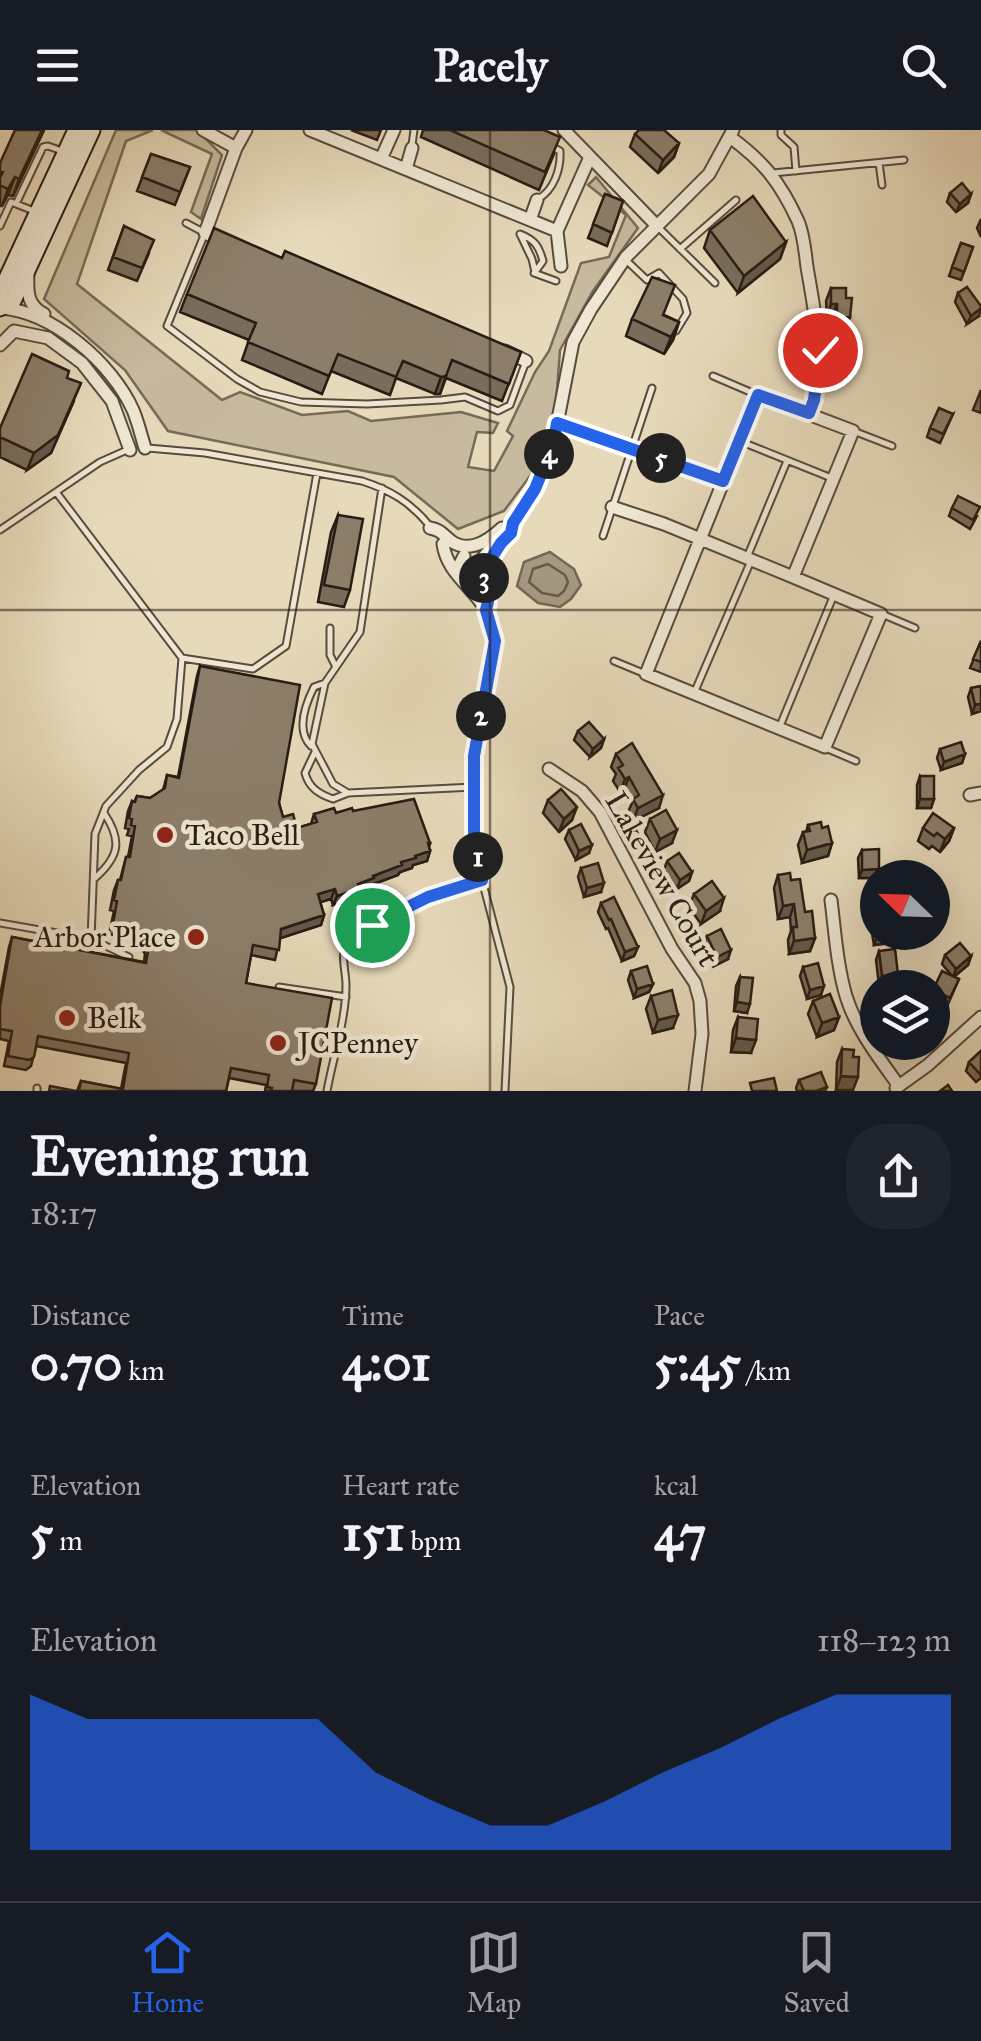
<!DOCTYPE html>
<html lang="en">
<head>
<meta charset="utf-8">
<style>
  body { margin:0; font-family:"IM FELL Great Primer",serif; background:#20242c; color:#f1f3f6; height:100vh; display:flex; flex-direction:column; font-size:38px; white-space:nowrap }
  * { box-sizing:border-box; margin:0 }
  p { font-size:32px; color:#9ea1a6 }
  .icon { flex:none; width:55px; height:55px; fill:none; stroke:currentColor; stroke-width:2; stroke-linecap:round; stroke-linejoin:round }
  .map { position:relative; height:961px; overflow:hidden }
  .details { display:flex; flex-direction:column; background:#171b24; flex:1 }
  .details>* { flex:none }
  .needle { width:65px; rotate:293deg }
  .tools { position:absolute; left:860px; top:730px; display:grid; gap:20px }
  .tools a { display:grid; place-items:center; width:90px; height:90px; border-radius:50%; background:#171b24; box-shadow:0 10px 40px #0002; font-size:50px }
  .pin { position:absolute; display:grid; place-items:center; width:85px; height:85px; color:#fff; margin:-42px; border:5px solid #fff; border-radius:50%; box-shadow:0 2px 10px #0007 }
  .km { position:absolute; width:50px; height:50px; margin:-25px; border-radius:50%; background:#222; color:#fff; font-size:28px; line-height:50px; text-align:center }
  .round { display:grid; place-items:center; flex:none; width:105px; height:105px; border-radius:40px; background:#20242c }
  .overview { display:flex; align-items:center; justify-content:space-between; height:170px; padding:0 30px }
  h1 { font-size:55px; font-weight:800; line-height:75px }
  .figures { display:grid; grid-template-columns:repeat(3,1fr); gap:15px; height:170px; padding:10px 30px }
  .figures div { display:grid; align-content:center }
  .figures b { font-size:50px; font-weight:800 }
  .figures small { font-size:28px; font-weight:400 }
  .figures p { font-size:28px }
  .chart { height:280px; padding:20px 30px }
  .chart p { display:flex; justify-content:space-between }
  .chart svg { width:100%; height:180px; margin-top:10px; fill:#2563eb; opacity:.7 }
  header { display:flex; justify-content:space-between; align-items:center; height:130px; padding:0 30px; background:#171b24; font-size:45px; font-weight:800 }
  .tabs { display:flex; justify-content:space-around; align-items:center; height:140px; border-top:2px solid #363941; background:#171b24; font-size:28px; color:#9ea1a6 }
  .tabs a { display:grid; justify-items:center; gap:5px }
  .tabs .active { color:#2563eb }
  .map>svg:first-child { display:block }
  .green { fill:#c7ba9e; stroke:#786a58; stroke-width:2.5 }
  .water { fill:#a69982; stroke:#746756; stroke-width:2.5 }
  .lines { fill:none; stroke-linecap:round; stroke-linejoin:round }
  .shore { stroke:#685a4a; stroke-width:2.5 }
  .service-casing { stroke:#584b3d; stroke-width:9 }
  .minor-casing { stroke:#584b3d; stroke-width:15 }
  .secondary-casing { stroke:#291b13; stroke-width:19 }
  .service { stroke:#efe7d3; stroke-width:5 }
  .minor { stroke:#efe7d3; stroke-width:11 }
  .secondary { stroke:#efe7d3; stroke-width:15 }
  .wall { fill:#786c5b; stroke:#291b13; stroke-width:2.5 }
  .shaded-wall { fill:#62584a; stroke:#291b13; stroke-width:2.5 }
  .building { fill:#8c7e6a; stroke:#291b13; stroke-width:2.5 }
  .route-casing { stroke:#fff; stroke-width:20 }
  .route { stroke:#2563eb; stroke-width:12 }
  .grid { fill:none; stroke:#291b13; stroke-width:2.5; stroke-opacity:0.55 }
  .poi-dot { fill:#8f2418; stroke:#efe7d3; stroke-width:4 }
  .labels { text-anchor:middle; dominant-baseline:central; stroke-width:9; stroke-linejoin:round; paint-order:stroke }
  .poi-label { font-size:30px; fill:#291b13; stroke:#efe7d3; text-anchor:start }
  .street-label { font-size:30px; fill:#291b13; stroke:#efe7d3 }
</style>
</head>
<body>
<header><svg class="icon" aria-label="menu" viewBox="0 0 24 24"><path d="M4 6h16M4 12h16M4 18h16"/></svg>Pacely<svg class="icon" aria-label="search" viewBox="0 0 24 24"><circle cx="10" cy="10" r="6"/><path d="M15 15l6 6"/></svg></header>
<div class="map">
<svg width="981" height="961" viewBox="0 0 981 961">
  <rect width="100%" height="100%" fill="#e7dabb"/>
  <filter id="stains"><feTurbulence type="fractalNoise" baseFrequency=".002" numOctaves="4"/><feColorMatrix values="0 0 0 0 .2 0 0 0 0 .09 0 0 0 0 .02 0 0 0 .5 -.17"/></filter>
  <radialGradient id="worn" r=".72"><stop offset=".6" stop-color="#630" stop-opacity="0"/><stop offset="1" stop-color="#630" stop-opacity=".3"/></radialGradient>
  <path class="green" d="M116,0H153L126,11L77,154L222,270L240,262L302,285L348,281L371,291L461,282L498,293L493,303L477,302L468,337L494,341L513,306L507,301L535,242L549,221L581,133L609,127L626,85L588,55L596,47L638,98L593,161L560,220L553,315L504,381L458,399L394,347L168,301L125,240L44,169Z
    M161,0H197L222,25L201,89L191,82L212,24Z"/>
  <path class="water" d="M550,422L574,439L581,455L571,469L560,477L538,473L517,456L524,432Z"/>
  <g class="lines">
    <path class="shore" d="M548,434L565,445L568,452L564,461L558,466L542,463L529,452L533,439Z"/>
    <g class="service-casing">
      <path id="service" d="M781,0V5L794,17L796,41
        M412,15L414,0
        M879,33L882,55
        M773,43L904,30
        M538,69C554,60 561,39 560,21L553,17
        M16,74L43,17L48,16L62,21
        M186,93L205,103L167,196L237,249L260,262L301,272L367,274L441,270L465,267L498,281L510,275L525,234
        M0,96L11,72L34,81
        M659,98L715,153
        M520,104C535,110 539,116 543,131L535,142L532,129Z
        M680,119L736,70
        M627,131L647,150L659,143L683,169L687,183L676,201
        M534,143L556,151
        M713,246L755,264
        M856,302L892,316
        M742,312L834,349
        M148,318L205,323L362,351C390,360 410,372 429,395
        M56,362L182,528
        M0,400L100,332L127,320
        M603,406L652,258
        M748,425L787,331
        M487,483L495,511L474,627L475,702L482,750L510,857L505,961
        M884,485L915,498
        M330,498V525L336,537
        M614,531L643,543
        M695,561L750,433
        M780,596L833,467
        M311,616C296,601 305,575 314,557L325,553
        M828,619L856,631
        M315,622L305,643C309,658 319,664 333,669L348,663L474,657
        M348,663L333,654L312,614L325,553L360,502L382,358
        M95,748C120,726 122,710 104,683
        M0,793L91,809L95,704L106,676L139,640L167,617L177,589L182,528L253,539L286,516L317,343
        M91,809L129,827
        M279,857L346,867
        M37,961V958
        M327,961C333,927 346,890 346,855C346,843 341,827 345,817C355,793 456,758 482,750"/>
    </g>
    <g class="minor-casing">
      <path id="minor" d="M203,0L236,18
        M310,0L557,101L561,136
        M564,0L657,96
        M730,7C764,32 780,52 798,91C804,105 805,122 807,137C815,185 827,235 809,283
        M381,29L394,0
        M406,39L412,18
        M530,90L537,70
        M557,101L590,27
        M222,111L205,103L236,18L246,0
        M28,145C27,163 28,176 44,184
        M0,178C52,181 112,233 133,280C138,292 141,305 145,318
        M0,215L14,201L48,208L82,233L112,271L130,320
        M505,221L526,231
        M758,265L853,301L793,447L881,484L825,617L646,544Z
        M557,293L723,351
        M612,377L664,394L793,447
        M430,398C441,400 442,404 451,411C469,424 488,411 502,398
        M443,414C447,443 472,456 486,480
        M464,426L460,434L462,439L471,443L477,441
        M478,466L477,441L479,433L489,420L511,403L513,393L535,359L553,315L573,212L591,179L626,127L709,44L733,0
        M549,639L582,661L600,682L672,819L695,853L700,871L702,904L695,961
        M970,665L981,663
        M831,770C835,802 837,835 846,866C856,899 879,928 899,956
        M896,958L928,935L981,887"/>
    </g>
    <g class="secondary-casing">
      <path id="secondary" d="M0,163L76,0
        M0,178L13,171L92,0"/>
    </g>
    <use href="#service" class="service"/>
    <use href="#minor" class="minor"/>
    <use href="#secondary" class="secondary"/>
  </g>
  <path class="wall" d="M44,0L13,66L8,65L2,76H0V33Z
    M351,0H381L377,10Z
    M423,0H544L554,24L539,60L421,7Z
    M635,4L679,13L674,27L658,43L630,17Z
    M151,24L190,37L175,75L137,61Z
    M950,63L971,64L968,73L956,82L947,72Z
    M605,64L623,71L607,116L588,108Z
    M981,89V107L977,98Z
    M124,96L149,123L137,151L108,140Z
    M710,100L786,112L780,129L738,163L704,118Z
    M961,113L973,117L961,150L949,146Z
    M282,128L521,222L502,271L446,248L440,264H435L396,248L390,265L331,241L322,264L242,230L249,210L180,182L187,164Z
    M831,158L846,168L850,187L845,200L832,201V187L827,188L826,171Z
    M958,163L979,186L967,194L955,172Z
    M664,185L679,192L673,210L664,224L626,206L632,189Z
    M67,248L74,271L51,323L27,340L0,327V298Z
    M981,260V283L973,280Z
    M953,284L940,313L927,307L930,298Z
    M952,378L977,386L970,399L949,386Z
    M338,385L350,460L344,477L318,472L331,402Z
    M981,511V542L970,538Z
    M200,536L279,673L283,687L297,698L311,694L314,684L353,681L430,713L429,717L430,721L427,731L413,735L412,738L400,742L398,745L371,755L370,758L358,762L356,768L333,775L331,769L320,772L324,785L321,795L280,808L275,830L251,825L246,853L316,954L313,961H265L266,955L229,948L226,961H77L81,951L121,959L126,933L36,916L31,936L26,940L4,936L9,911L0,909V866L9,817L12,807L144,832L145,824L136,809L109,804L114,781L110,780L114,760L118,750H120L126,727H128L132,706L127,705L129,699L125,698L128,681L132,671L134,672L137,666L150,668L163,660L167,645L178,647L197,546Z
    M981,556V581L972,584L968,567L971,558Z
    M578,601L604,609L601,618L590,627L574,610Z
    M940,619L965,624L962,633L941,640L937,628Z
    M616,624L659,678L633,691L628,682L632,673L624,660L620,662L613,651L616,644L611,637Z
    M920,646L934,669L931,678H917V655Z
    M548,670L572,690L559,702L543,683Z
    M650,689L672,713L655,722L645,702Z
    M808,695L822,698L832,713L828,726L802,733L798,715L803,702H806Z
    M923,698H954L949,711L940,722L932,716L929,719L918,711Z
    M569,700L589,723L576,730L565,709Z
    M862,720L876,748H859L858,728Z
    M667,731L692,742L689,751L677,759L664,740Z
    M581,738L601,762L584,767L578,747Z
    M778,745L791,750L805,782L815,808L810,821L789,824L788,810L791,801L790,787L778,789L774,758Z
    M694,764L720,781L701,794L689,777Z
    M878,771V802H894L890,813L874,815L869,785L874,772Z
    M601,773L638,817L634,826L622,831L608,798L606,799L598,782Z
    M707,806L728,829L714,836L704,814Z
    M879,821L894,853L879,855L876,830Z
    M945,825L971,826L968,835L954,847L959,849L945,881L932,875V860L952,846L942,834Z
    M803,837L821,865L807,869L800,846Z
    M631,841L653,854L649,862L634,868L628,850Z
    M740,847L747,883L734,881L736,856Z
    M651,866L673,898L653,903L646,879Z
    M813,871L839,887L834,900L817,907L808,884Z
    M738,887L751,923L731,922L733,900Z
    M902,912H915L910,919Z
    M842,919L853,960H836L837,932Z
    M981,921V948L976,952L966,941L969,932Z
    M799,950L827,957L825,961H797L796,958Z"/>
  <path class="shaded-wall" d="M42,0H44L13,66L19,49Z
    M679,13L674,27L658,43L663,30Z
    M15,47L8,65L2,76L8,59Z
    M971,64L968,73L956,82L960,74Z
    M786,112L780,129L738,163L744,146Z
    M831,174H837L832,187L827,188Z
    M981,178L979,186L967,194L971,186Z
    M850,187L845,200L832,201L837,188Z
    M679,192L673,210L664,224L671,207Z
    M446,246L440,264H435L441,247Z
    M81,253L51,323L27,340L34,323Z
    M981,573V581L972,584L975,575Z
    M604,609L601,618L590,627L593,619Z
    M965,624L962,633L941,640L944,632Z
    M629,647L624,660L620,662L625,649Z
    M663,665L659,678L633,691L638,678Z
    M920,669H934L931,678H917Z
    M577,677L572,690L559,702L564,689Z
    M954,698L949,711L940,722L945,709Z
    M677,700L672,713L655,722L660,709Z
    M428,713H430L427,722L430,721L427,731L413,735L412,738L400,742L398,745L371,755L370,758L358,762L356,768L333,775L337,766L401,732Z
    M832,713L828,726L802,733L807,720Z
    M592,715L589,723L576,730L579,721Z
    M879,739L876,748H859L862,740Z
    M692,742L689,751L677,759L680,750Z
    M604,753L601,762L584,767L587,758Z
    M335,759L331,769L314,774L318,764Z
    M724,768L720,781L701,794L706,781Z
    M794,774L790,787L778,789L783,776Z
    M324,785L321,795L278,809L281,799Z
    M879,802H894L890,813L874,815Z
    M815,808L810,821L789,824L794,811Z
    M638,817L634,826L622,831L625,822Z
    M731,820L728,829L714,836L717,827Z
    M971,826L968,835L953,847L956,839Z
    M898,844L894,853L879,855L882,846Z
    M653,854L649,862L634,868L637,859Z
    M824,856L821,865L807,869L810,860Z
    M737,872L750,874L747,883L734,881Z
    M678,885L673,898L653,903L658,890Z
    M839,887L834,900L817,907L822,893Z
    M736,908L756,910L751,923L731,922Z
    M841,946L858,947L853,960H836Z"/>
  <path class="building" d="M15,0H42L19,49L15,47L8,59L0,55V48L3,42L0,41V33Z
    M450,0H544L560,7L545,42Z
    M639,0H664L679,13L663,30L635,4Z
    M151,24L190,37L180,62L142,47Z
    M962,53L971,64L960,74L950,63Z
    M605,64L623,71L612,103L593,94Z
    M753,66L786,112L744,146L710,100Z
    M124,96L154,110L142,138L113,127Z
    M214,98L282,128L285,121L521,222L509,254L452,230L446,246L441,247L403,231L396,247L338,224L329,246L248,212L256,193L187,164Z
    M961,113L973,117L964,142L952,137Z
    M652,147L675,155L663,185L679,192L671,207L632,189Z
    M967,157L981,176V178L971,186L958,163Z
    M831,158H846V168H852L850,187L837,188V174H831Z
    M32,224L69,241L67,248L81,253L58,305L34,323L0,307V298Z
    M939,278L953,284L943,304L930,298Z
    M958,366L980,377L973,390L952,378Z
    M338,385L363,389L350,460L324,455Z
    M981,511V532L973,529Z
    M200,536L300,555L279,673L283,687L293,684L297,698L317,692L314,684L334,678L336,683L352,678L353,681L414,669L430,713H428L430,721L415,726L416,728L401,732L402,735L373,746L374,748L358,754L359,759L337,766L335,759L318,764L324,785L281,799L279,820L253,815L246,853L332,868L316,954L294,950L292,961H271L272,958L267,957L269,945L231,938L226,961H79L81,951L123,959L129,923L38,906L34,927L29,930L8,926L12,901L0,899V876L12,807L146,833L149,814L139,799L113,794L117,771L114,770L118,750H121L126,727H130L135,696L131,695L132,689L129,688L132,671L135,672L137,666L150,668L165,658L167,645L179,648Z
    M981,556V573L975,575L971,558Z
    M589,592L604,609L593,619L578,601Z
    M961,612L965,624L944,632L940,619Z
    M632,613L663,665L638,678L633,669L639,665L629,647L625,649L618,638L623,635L616,624Z
    M920,646H934V669H920Z
    M561,659L577,677L564,689L548,670Z
    M666,680L677,700L660,709L650,689Z
    M933,683L954,698L945,709L937,703L934,706L923,698Z
    M821,692L822,698L828,696L832,713L807,720L803,702L810,701L808,695Z
    M581,694L592,715L579,721L569,700Z
    M879,719V739L862,740V720Z
    M679,723L692,742L680,750L667,731Z
    M598,733L604,753L587,758L581,738Z
    M790,743L791,750L800,749L805,782L812,781L815,808L794,811L793,797H797L794,774L783,776L778,745Z
    M712,751L724,768L706,781L694,764Z
    M614,767L638,817L625,822L611,789L609,790L601,773Z
    M878,771V792L874,772Z
    M721,799L731,820L717,827L707,806Z
    M960,813L971,826L956,839L945,825Z
    M895,819L898,844L882,846L879,821Z
    M818,833L824,856L810,860L803,837Z
    M647,836L653,854L637,859L631,841Z
    M942,841L959,849L950,868L933,860Z
    M740,847L753,848L750,874L737,872Z
    M672,860L678,885L658,890L651,866Z
    M830,864L839,887L822,893L813,871Z
    M738,887L758,889L756,910L736,908Z
    M842,919L854,920L853,927H859L858,947L841,946Z
    M981,921V942L980,944L969,932Z
    M821,942L827,957L816,961H804L799,950Z
    M774,948L777,961H752L750,953Z
    M948,955L952,961H940Z
    M50,956L76,961H49Z"/>
  <g class="lines">
    <g class="route-casing">
      <path id="route" d="M372,795L428,767L482,750L474,702V626L495,511L486,480L488,472L483,456L485,438L501,413L511,403L513,393L535,359L553,315L557,293L723,351L758,265L809,283L814,270L820,220"/>
    </g>
    <use href="#route" class="route"/>
  </g>
  <path class="grid" d="M490,0V961M0,480H981"/>
  <g class="poi-dot">
    <circle cx="165" cy="705" r="10"/>
    <circle cx="196" cy="807" r="10"/>
    <circle cx="67" cy="888" r="10"/>
    <circle cx="278" cy="913" r="10"/>
  </g>
  <g class="labels">
    <g class="poi-label">
      <text x="185" y="705">Taco Bell</text>
      <text x="176" y="807" text-anchor="end">Arbor Place</text>
      <text x="87" y="888">Belk</text>
      <text x="298" y="913">JCPenney</text>
    </g>
    <g class="street-label">
      <text transform="translate(662 749) rotate(60)">Lakeview Court</text>
    </g>
  </g>
  <rect width="100%" height="100%" filter="url(#stains)"/>
  <rect width="100%" height="100%" fill="url(#worn)"/>
</svg>
<div class="tools">
<a><svg class="needle" viewBox="-14 -14 28 28"><path d="M0-13l5 13h-10z" fill="#e53935"/><path d="M0 13l5-13h-10z" fill="#9ea1a6"/></svg></a>
<a><svg class="icon" aria-label="layers" viewBox="0 0 24 24"><path d="M12 4l9 5-9 5-9-5zM3 14l9 5 9-5"/></svg></a>
</div>
<div class="pin" style="left:372px;top:795px;background:#1e9e55"><svg class="icon" aria-label="arrive" viewBox="0 0 24 24"><path d="M6 21V4h12l-3 4 3 4H6"/></svg></div>
<div class="pin" style="left:820px;top:220px;background:#d93025"><svg class="icon" aria-label="check" viewBox="0 0 24 24"><path d="M5 12l5 5 9-10"/></svg></div>
<b class="km" style="left:478px;top:727px">1</b>
<b class="km" style="left:481px;top:586px">2</b>
<b class="km" style="left:484px;top:448px">3</b>
<b class="km" style="left:549px;top:324px">4</b>
<b class="km" style="left:661px;top:328px">5</b>
</div>
<section class="details">
<div class="overview"><div><h1>Evening run</h1><p>18:17</p></div><a class="round"><svg class="icon" aria-label="share" viewBox="0 0 24 24"><path d="M12 15V3M7 8l5-5 5 5M5 13v7h14v-7"/></svg></a></div>
<div class="figures">
<div><p>Distance</p><b>0.70<small> km</small></b></div>
<div><p>Time</p><b>4:01</b></div>
<div><p>Pace</p><b>5:45<small> /km</small></b></div>
</div>
<div class="figures">
<div><p>Elevation</p><b>5<small> m</small></b></div>
<div><p>Heart rate</p><b>151<small> bpm</small></b></div>
<div><p>kcal</p><b>47</b></div>
</div>
<div class="chart"><p><span>Elevation</span>118–123 m</p>
<svg viewBox="0 0 160 44" preserveAspectRatio="none"><path d="M0 44V6L10 12L20 12L30 12L40 12L50 12L60 25L70 32L80 38L90 38L100 32L110 25L120 19L130 12L140 6L150 6L160 6V44z"/></svg>
</div>
</section>
<nav class="tabs">
<a class="active"><svg class="icon" aria-label="home" viewBox="0 0 24 24"><path d="M3 11l9-7 9 7M6 9v11h12V9"/></svg>Home</a>
<a><svg class="icon" aria-label="map" viewBox="0 0 24 24"><path d="M3 6l6-2 6 2 6-2v14l-6 2-6-2-6 2zM9 4v14M15 6v14"/></svg>Map</a>
<a><svg class="icon" aria-label="saved" viewBox="0 0 24 24"><path d="M7 4h10v16l-5-4-5 4z"/></svg>Saved</a>
</nav>
</body>
</html>
